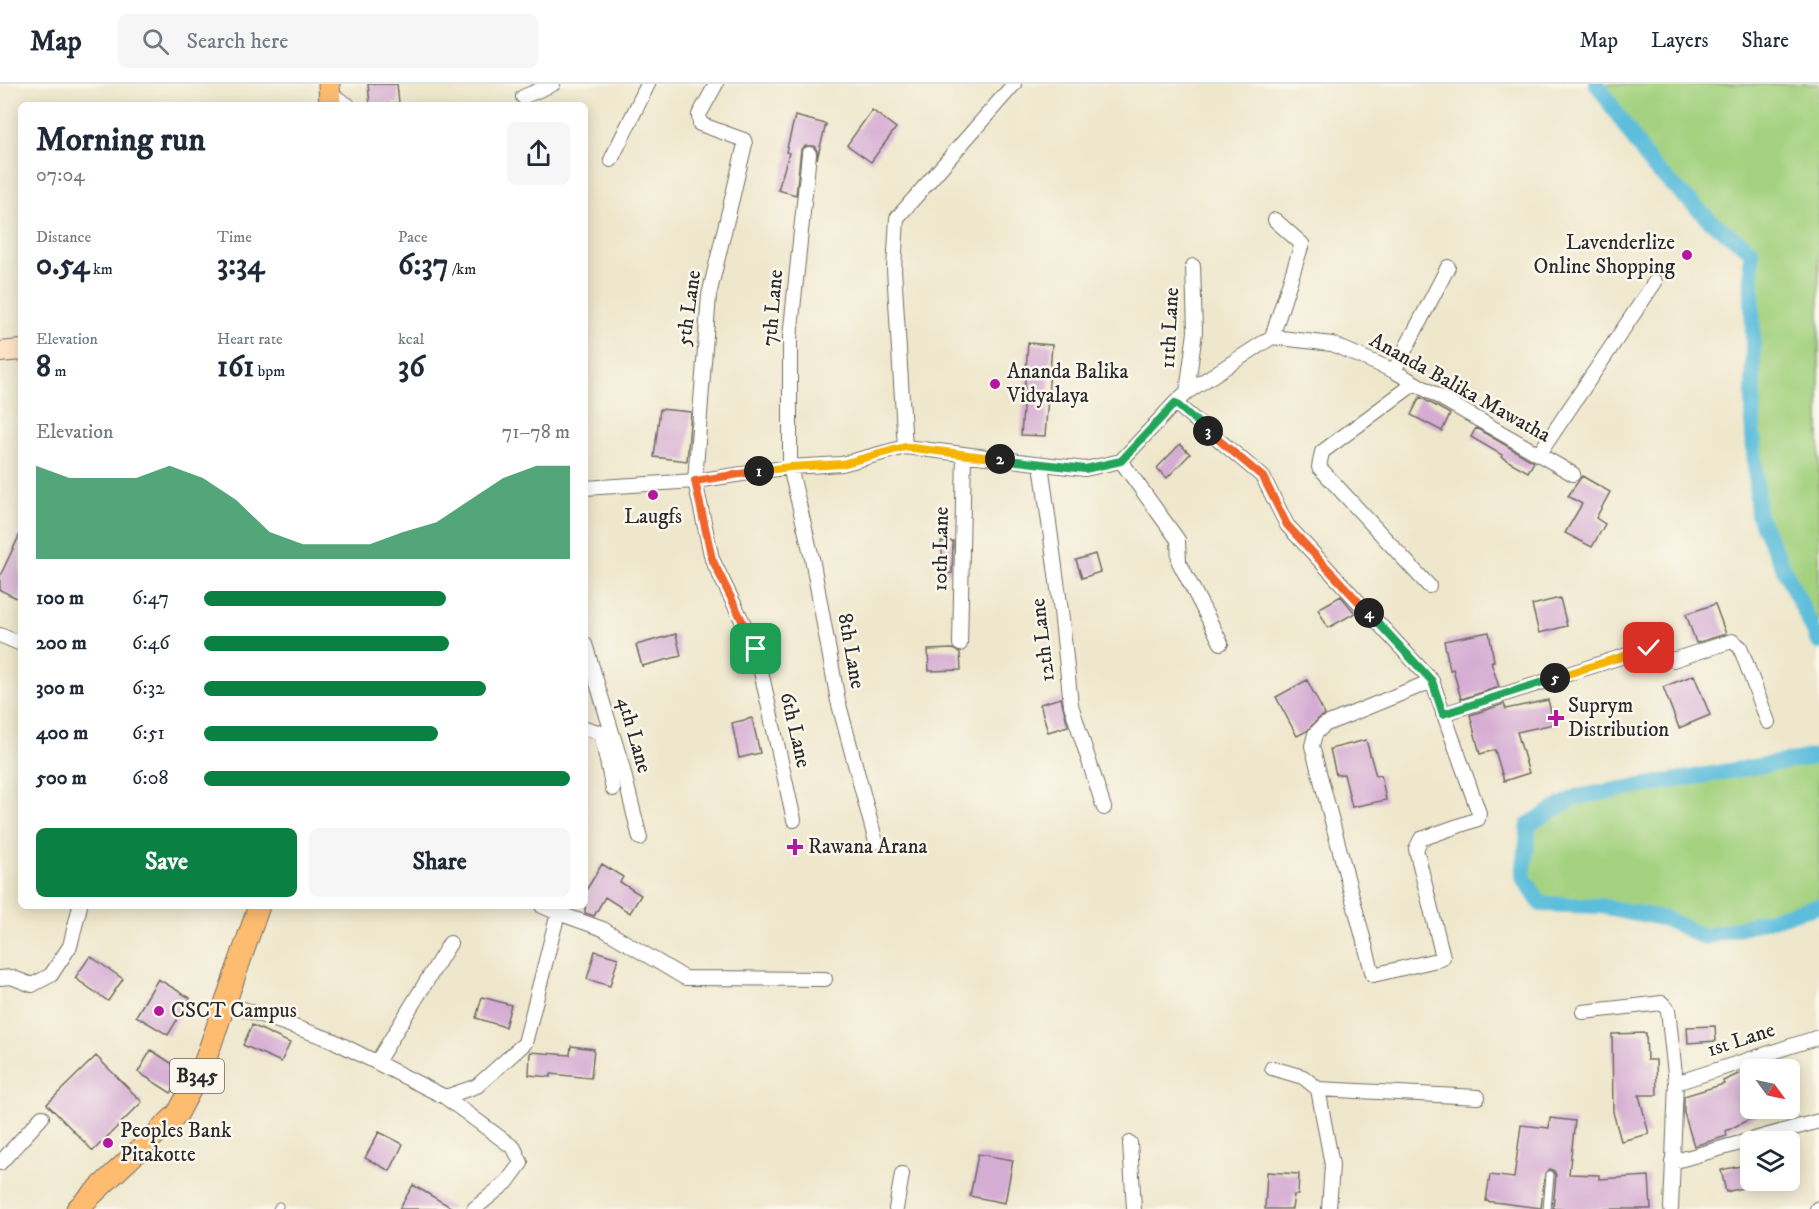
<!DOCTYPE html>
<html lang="en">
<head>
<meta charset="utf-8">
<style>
  body { margin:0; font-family:"IM FELL DW Pica",serif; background:#f6f6f7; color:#1f2937; height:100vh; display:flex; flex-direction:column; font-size:22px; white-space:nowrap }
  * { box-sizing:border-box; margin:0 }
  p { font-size:20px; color:#747a83 }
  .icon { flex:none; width:33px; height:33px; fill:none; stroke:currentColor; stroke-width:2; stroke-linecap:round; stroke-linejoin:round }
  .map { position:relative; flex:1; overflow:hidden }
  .drawer { position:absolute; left:18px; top:18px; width:570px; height:807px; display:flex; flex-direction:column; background:#fff; border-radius:9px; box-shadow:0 3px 15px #0003 }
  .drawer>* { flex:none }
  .needle { width:39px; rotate:123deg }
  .tools { position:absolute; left:1740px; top:975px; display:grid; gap:12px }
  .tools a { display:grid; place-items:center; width:60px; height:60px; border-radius:9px; background:#fff; box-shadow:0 3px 15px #0003; font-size:30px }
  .pin { position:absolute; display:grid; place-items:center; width:51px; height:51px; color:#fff; margin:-26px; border-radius:12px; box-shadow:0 3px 9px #0006 }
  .km { position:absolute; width:30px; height:30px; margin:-15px; border-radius:50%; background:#222; color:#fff; font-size:16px; line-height:30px; text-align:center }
  .round { display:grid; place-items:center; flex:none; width:63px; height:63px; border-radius:9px; background:#f6f6f7 }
  .headline { display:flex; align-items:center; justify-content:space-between; height:102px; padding:0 18px }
  h1 { font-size:33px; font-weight:700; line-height:45px }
  .figures { display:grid; grid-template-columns:repeat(3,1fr); gap:9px; height:102px; padding:6px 18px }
  .figures div { display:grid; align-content:center }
  .figures b { font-size:30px; font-weight:700 }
  .figures small { font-size:16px; font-weight:400 }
  .figures p { font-size:16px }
  .chart { height:168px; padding:12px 18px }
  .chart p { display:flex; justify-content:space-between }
  .chart svg { width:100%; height:108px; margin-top:6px; fill:#0b8043; opacity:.7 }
  .primary-button { display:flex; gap:12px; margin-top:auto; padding:12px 18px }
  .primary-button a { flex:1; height:69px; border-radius:9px; background:#0b8043; color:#fff; font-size:24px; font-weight:700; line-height:69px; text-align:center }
  .primary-button a+a { background:#f6f6f7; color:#1f2937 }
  ul { padding:0 18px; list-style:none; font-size:20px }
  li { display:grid; grid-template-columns:96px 72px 1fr; align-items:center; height:45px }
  li i { height:15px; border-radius:8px; background:#0b8043 }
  header { display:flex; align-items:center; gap:36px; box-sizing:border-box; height:84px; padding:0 30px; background:#fff; border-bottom:2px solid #e0e1e3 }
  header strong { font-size:28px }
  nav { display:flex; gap:33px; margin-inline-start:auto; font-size:21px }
  .search { width:420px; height:54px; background:#f6f6f7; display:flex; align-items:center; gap:15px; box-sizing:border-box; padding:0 21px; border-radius:9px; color:#747a83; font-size:22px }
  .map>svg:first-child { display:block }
  .green { fill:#a4d280; stroke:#687e56; stroke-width:1.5 }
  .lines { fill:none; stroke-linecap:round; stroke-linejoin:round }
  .canal { stroke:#5dbedb; stroke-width:16 }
  .building { fill:#d5acd3 }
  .lane-casing { stroke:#706d63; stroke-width:9 }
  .street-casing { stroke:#706d63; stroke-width:16 }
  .secondary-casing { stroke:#706d63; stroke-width:22 }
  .primary-casing { stroke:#706d63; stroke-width:23 }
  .lane { stroke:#fff; stroke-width:7 }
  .street { stroke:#fff; stroke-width:14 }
  .secondary { stroke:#ffe4c6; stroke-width:20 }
  .primary { stroke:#febc70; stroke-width:21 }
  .split-1-casing { stroke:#fff; stroke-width:12 }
  .split-2-casing { stroke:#fff; stroke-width:12 }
  .split-3-casing { stroke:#fff; stroke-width:12 }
  .split-4-casing { stroke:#fff; stroke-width:12 }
  .split-5-casing { stroke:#fff; stroke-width:12 }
  .split-6-casing { stroke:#fff; stroke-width:12 }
  .split-1 { stroke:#f0652b; stroke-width:8 }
  .split-2 { stroke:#f5b400; stroke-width:8 }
  .split-3 { stroke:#22a559; stroke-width:8 }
  .split-4 { stroke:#f0652b; stroke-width:8 }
  .split-5 { stroke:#22a559; stroke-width:8 }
  .split-6 { stroke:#f5b400; stroke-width:8 }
  .poi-dot { fill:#b5179e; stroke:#fbf7ec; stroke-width:2 }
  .labels { text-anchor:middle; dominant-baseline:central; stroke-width:5; stroke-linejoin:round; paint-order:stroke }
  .shield { fill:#fbf7ec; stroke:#696865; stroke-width:1.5 }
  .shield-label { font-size:20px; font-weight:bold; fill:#2b2b2b }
  .poi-label { font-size:21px; fill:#2b2b2b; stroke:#fbf7ec; text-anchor:start }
  .street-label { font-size:21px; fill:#2b2b2b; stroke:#fbf7ec }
</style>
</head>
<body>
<header>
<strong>Map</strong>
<div class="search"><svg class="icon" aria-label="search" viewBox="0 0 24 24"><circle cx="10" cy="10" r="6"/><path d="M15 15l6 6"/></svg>Search here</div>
<nav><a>Map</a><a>Layers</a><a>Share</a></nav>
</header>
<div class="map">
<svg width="1819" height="1125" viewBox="0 0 1819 1125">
  <rect width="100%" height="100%" fill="#fbf7ec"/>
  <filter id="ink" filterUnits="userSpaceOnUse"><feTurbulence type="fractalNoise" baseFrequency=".0167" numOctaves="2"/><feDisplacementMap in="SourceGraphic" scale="12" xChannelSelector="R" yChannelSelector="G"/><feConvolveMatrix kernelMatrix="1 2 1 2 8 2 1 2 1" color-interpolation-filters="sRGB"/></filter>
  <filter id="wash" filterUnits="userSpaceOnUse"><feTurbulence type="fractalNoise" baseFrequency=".008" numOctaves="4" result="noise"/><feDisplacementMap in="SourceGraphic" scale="24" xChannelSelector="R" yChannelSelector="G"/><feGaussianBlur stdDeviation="1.35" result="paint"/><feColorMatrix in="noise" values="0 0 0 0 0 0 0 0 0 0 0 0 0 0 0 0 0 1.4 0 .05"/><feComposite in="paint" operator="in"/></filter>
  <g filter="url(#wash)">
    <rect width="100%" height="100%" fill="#efe7cc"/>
    <path class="green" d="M1597,0H1819V558L1758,431L1753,351V255L1751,167L1713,139L1652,82Z
      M1819,672V822L1704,853L1666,835L1600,822L1541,820L1523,793L1529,740L1576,713Z"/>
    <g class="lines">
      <path class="canal" d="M1597,0L1652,82L1713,139L1751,166L1753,255V351L1758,431L1819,558
        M1819,672L1576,713L1529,740L1523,793L1541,820L1600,822L1666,835L1704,853L1819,822"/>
    </g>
    <g id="blocks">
      <path class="building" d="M368,0H397L399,19L370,21Z
        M872,26L896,44L871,78L847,61Z
        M795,32L826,40L817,75V67L814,62H806L801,65L796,111L778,106L789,69L786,68Z
        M1028,259L1052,261L1045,352L1021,351Z
        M1420,313L1450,330L1442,347L1411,331Z
        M660,325L691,328L687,377L654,373Z
        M1476,344L1534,378L1528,388L1501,373L1502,371L1471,353Z
        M1180,360L1190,370L1167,394L1157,384Z
        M1582,392L1610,408L1596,434L1605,440L1592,463L1565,449L1582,420L1568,412Z
        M21,448V516L0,506V492Z
        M953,457L952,489L944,490L941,458Z
        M1095,470L1100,488L1082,494L1076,476Z
        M1341,512L1355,529L1328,544L1318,525Z
        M1560,514L1567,542L1539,549L1532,521Z
        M1715,520L1726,550L1696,559L1686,530Z
        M1489,548L1494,577L1491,578L1499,603L1461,615L1453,585L1450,586L1444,557Z
        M676,550L681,572L642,582L636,561Z
        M953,565L960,569L961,586L929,587L928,566Z
        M1694,591L1710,631L1679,644L1663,603Z
        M1307,596L1325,631L1318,635L1307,647L1297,652L1276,613Z
        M1061,614L1068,642L1048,648L1040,620Z
        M1548,616L1554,640L1517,648L1529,689L1504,697L1495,666L1480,670L1470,631L1504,620L1506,625Z
        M752,634L760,669L739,674L732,639Z
        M1366,656L1376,692L1381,691L1386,716L1352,723L1344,690L1336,691L1330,665Z
        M602,780L623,793L620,798L641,811L630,829L605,813L594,832L585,829V808Z
        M595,867L618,874L610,902L587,895Z
        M90,872L123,895L108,917L75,894Z
        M158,895L190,914L168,951L136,932Z
        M482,913L511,921L505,943L476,934Z
        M252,941L290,959L281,978L243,961Z
        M1715,942L1716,957L1688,959L1687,943Z
        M1646,949L1647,976H1656L1657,1011H1639L1649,1050L1621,1057L1613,1028L1612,950Z
        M571,962L594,965L591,994L551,990V993L529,991L530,968L570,971Z
        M151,966L185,988L171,1009L138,988Z
        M96,972L142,1018L93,1067L47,1020Z
        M1745,987L1750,999V1024H1772L1726,1047L1727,1052L1694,1062L1684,1029V1012L1724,1000L1723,997Z
        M1550,1034L1575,1037L1569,1090L1599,1091V1095L1649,1092L1651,1125H1553L1556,1091L1554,1087L1550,1085L1545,1090L1541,1124L1486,1117L1490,1091L1514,1094L1521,1041L1549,1044Z
        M379,1048L403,1060L390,1087L365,1074Z
        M978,1070L1013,1076L1005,1119L970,1112Z
        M1750,1080V1102L1726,1108L1721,1086Z
        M1267,1088L1299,1090L1298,1111H1294L1292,1125H1265Z
        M413,1101L454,1125H399Z"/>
    </g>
  </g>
  <g filter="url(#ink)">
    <use href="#blocks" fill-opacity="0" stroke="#706d63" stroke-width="1.5"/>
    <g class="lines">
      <g class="lane-casing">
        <path id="lane" d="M277,1125L279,1122
          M1547,1125L1550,1091"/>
      </g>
      <g class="street-casing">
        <path id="street" d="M716,0L699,31L700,40L744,56L745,60L709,211L695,397L712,475L756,565L794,736
          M330,10L348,21
          M523,13L553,0
          M809,70L790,254V383L812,474L838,617L876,758
          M611,76L648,0
          M1272,253L1302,160L1275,136
          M1394,287L1448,183
          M1415,299L1322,368L1319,383L1429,502
          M1187,308L1195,248L1193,182
          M1175,319L1263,393L1287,441L1432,597L1479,729L1478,735L1421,755L1416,765L1443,873L1441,875L1373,891L1312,662L1315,650L1324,641L1432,597
          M905,363L894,185L897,134L1014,0
          M1539,370L1655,198
          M1121,377L1178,456L1179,478L1221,559
          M1041,380L1061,527L1071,621L1104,724
          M585,404L695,397L790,383L842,380L905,363L1085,385L1121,377L1175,319L1187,308L1272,253L1332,260L1394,287L1573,390
          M0,551L21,560
          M585,560L621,678L640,754
          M960,560L964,370
          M1443,630L1649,564L1659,563L1663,573L1673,576L1732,557L1740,563L1768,638
          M585,644L601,649L613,705
          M542,822L558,829L603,845L685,894L825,895
          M0,894L11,893L32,901L51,891L70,862L80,822
          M226,919L332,956L445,1013L514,1064L521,1079L507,1098L474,1125
          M1583,928L1662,919L1668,926L1676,999L1671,1125
          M377,978L450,859
          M1272,984L1303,993L1318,1005L1332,1081L1329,1125
          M1676,999L1819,953
          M1318,1005L1478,1013
          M445,1013L477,1002L525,959L558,829
          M1130,1059L1134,1125
          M1672,1078L1819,1037
          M0,1079L42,1033
          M896,1125L902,1090
          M1817,1125L1819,1124"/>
      </g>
      <g class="secondary-casing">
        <path id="secondary" d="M0,268L21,266"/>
      </g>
      <g class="primary-casing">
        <path id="primary" d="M329,0L330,21
          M77,1125L178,1029L204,980L259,822"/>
      </g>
      <use href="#lane" class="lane"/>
      <use href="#street" class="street"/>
      <use href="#secondary" class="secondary"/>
      <use href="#primary" class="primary"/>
    </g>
  </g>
  <g class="lines" filter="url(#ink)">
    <g class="split-1-casing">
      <path id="split-1" d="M756,565L712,475L695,397L759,387"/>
    </g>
    <g class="split-2-casing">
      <path id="split-2" d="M759,387L790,383L842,380L905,363L1000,375"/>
    </g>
    <g class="split-3-casing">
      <path id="split-3" d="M1000,375L1085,385L1121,377L1175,319L1208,347"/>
    </g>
    <g class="split-4-casing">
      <path id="split-4" d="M1208,347L1263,393L1287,441L1369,529"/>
    </g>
    <g class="split-5-casing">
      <path id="split-5" d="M1369,529L1432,597L1443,630L1555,594"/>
    </g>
    <g class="split-6-casing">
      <path id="split-6" d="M1555,594L1649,564"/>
    </g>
    <use href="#split-1" class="split-1"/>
    <use href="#split-2" class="split-2"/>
    <use href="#split-3" class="split-3"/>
    <use href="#split-4" class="split-4"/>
    <use href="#split-5" class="split-5"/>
    <use href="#split-6" class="split-6"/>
  </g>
  <g class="poi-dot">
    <circle cx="1687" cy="171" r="6"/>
    <circle cx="995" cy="300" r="6"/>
    <circle cx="653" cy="411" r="6"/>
    <path d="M1553 625h6v6h6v6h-6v6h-6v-6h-6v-6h6z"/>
    <path d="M792 754h6v6h6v6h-6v6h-6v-6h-6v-6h6z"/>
    <circle cx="159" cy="927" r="6"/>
    <circle cx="108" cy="1059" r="6"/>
  </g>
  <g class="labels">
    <rect class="shield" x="170" y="975" width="54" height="34" rx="4.5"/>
    <g class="shield-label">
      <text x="197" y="992">B345</text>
    </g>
    <g class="poi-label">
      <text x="1675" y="159" text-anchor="end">Lavenderlize<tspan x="1675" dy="24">Online Shopping</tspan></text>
      <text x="1007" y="288">Ananda Balika<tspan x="1007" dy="24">Vidyalaya</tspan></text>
      <text x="653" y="433" text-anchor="middle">Laugfs</text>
      <text x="1568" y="622">Suprym<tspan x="1568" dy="24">Distribution</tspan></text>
      <text x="808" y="763">Rawana Arana</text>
      <text x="171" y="927">CSCT Campus</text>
      <text x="120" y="1047">Peoples Bank<tspan x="120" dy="24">Pitakotte</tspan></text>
    </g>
    <g class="street-label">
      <text transform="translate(689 224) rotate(-82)">5th Lane</text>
      <text transform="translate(773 224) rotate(-85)">7th Lane</text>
      <text transform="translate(1170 244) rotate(-87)">11th Lane</text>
      <text transform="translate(1460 304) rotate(29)">Ananda Balika Mawatha</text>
      <text transform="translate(941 465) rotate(-89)">10th Lane</text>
      <text transform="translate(1043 556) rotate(-97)">12th Lane</text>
      <text transform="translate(851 567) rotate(80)">8th Lane</text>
      <text transform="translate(795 646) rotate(77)">6th Lane</text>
      <text transform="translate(634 651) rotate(74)">4th Lane</text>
      <text transform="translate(1741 956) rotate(-18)">1st Lane</text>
    </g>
  </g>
</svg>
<div class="tools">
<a><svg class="needle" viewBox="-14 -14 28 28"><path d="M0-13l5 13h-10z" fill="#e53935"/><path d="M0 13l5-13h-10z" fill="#747a83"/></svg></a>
<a><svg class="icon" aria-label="layers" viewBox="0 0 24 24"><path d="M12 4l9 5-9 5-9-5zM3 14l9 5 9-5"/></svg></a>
</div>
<div class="pin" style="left:756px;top:565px;background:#1e9e55"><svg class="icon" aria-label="arrive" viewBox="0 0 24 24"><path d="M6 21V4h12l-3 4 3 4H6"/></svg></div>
<div class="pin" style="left:1649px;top:564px;background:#d93025"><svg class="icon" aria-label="check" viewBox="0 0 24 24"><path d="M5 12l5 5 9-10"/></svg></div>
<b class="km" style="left:759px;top:387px">1</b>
<b class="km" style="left:1000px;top:375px">2</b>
<b class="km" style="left:1208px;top:347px">3</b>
<b class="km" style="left:1369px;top:529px">4</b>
<b class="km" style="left:1555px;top:594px">5</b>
<section class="drawer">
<div class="headline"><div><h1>Morning run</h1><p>07:04</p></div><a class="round"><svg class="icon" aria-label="share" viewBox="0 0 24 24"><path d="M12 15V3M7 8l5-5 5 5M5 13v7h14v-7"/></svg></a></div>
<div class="figures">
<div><p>Distance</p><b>0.54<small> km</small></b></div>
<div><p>Time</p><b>3:34</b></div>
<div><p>Pace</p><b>6:37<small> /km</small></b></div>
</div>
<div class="figures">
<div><p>Elevation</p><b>8<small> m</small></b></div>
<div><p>Heart rate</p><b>161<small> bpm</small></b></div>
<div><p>kcal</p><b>36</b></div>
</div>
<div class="chart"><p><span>Elevation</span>71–78 m</p>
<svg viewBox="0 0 160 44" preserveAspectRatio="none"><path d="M0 44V6L10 11L20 11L30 11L40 6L50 11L60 20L70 33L80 38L90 38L100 38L110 33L120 29L130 20L140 11L150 6L160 6V44z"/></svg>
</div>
<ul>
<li><b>100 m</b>6:47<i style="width:66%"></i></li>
<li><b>200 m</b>6:46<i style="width:67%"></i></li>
<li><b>300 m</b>6:32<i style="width:77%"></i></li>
<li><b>400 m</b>6:51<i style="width:64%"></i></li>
<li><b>500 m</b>6:08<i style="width:100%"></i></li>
</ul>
<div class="primary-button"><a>Save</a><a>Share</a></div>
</section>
</div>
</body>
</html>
